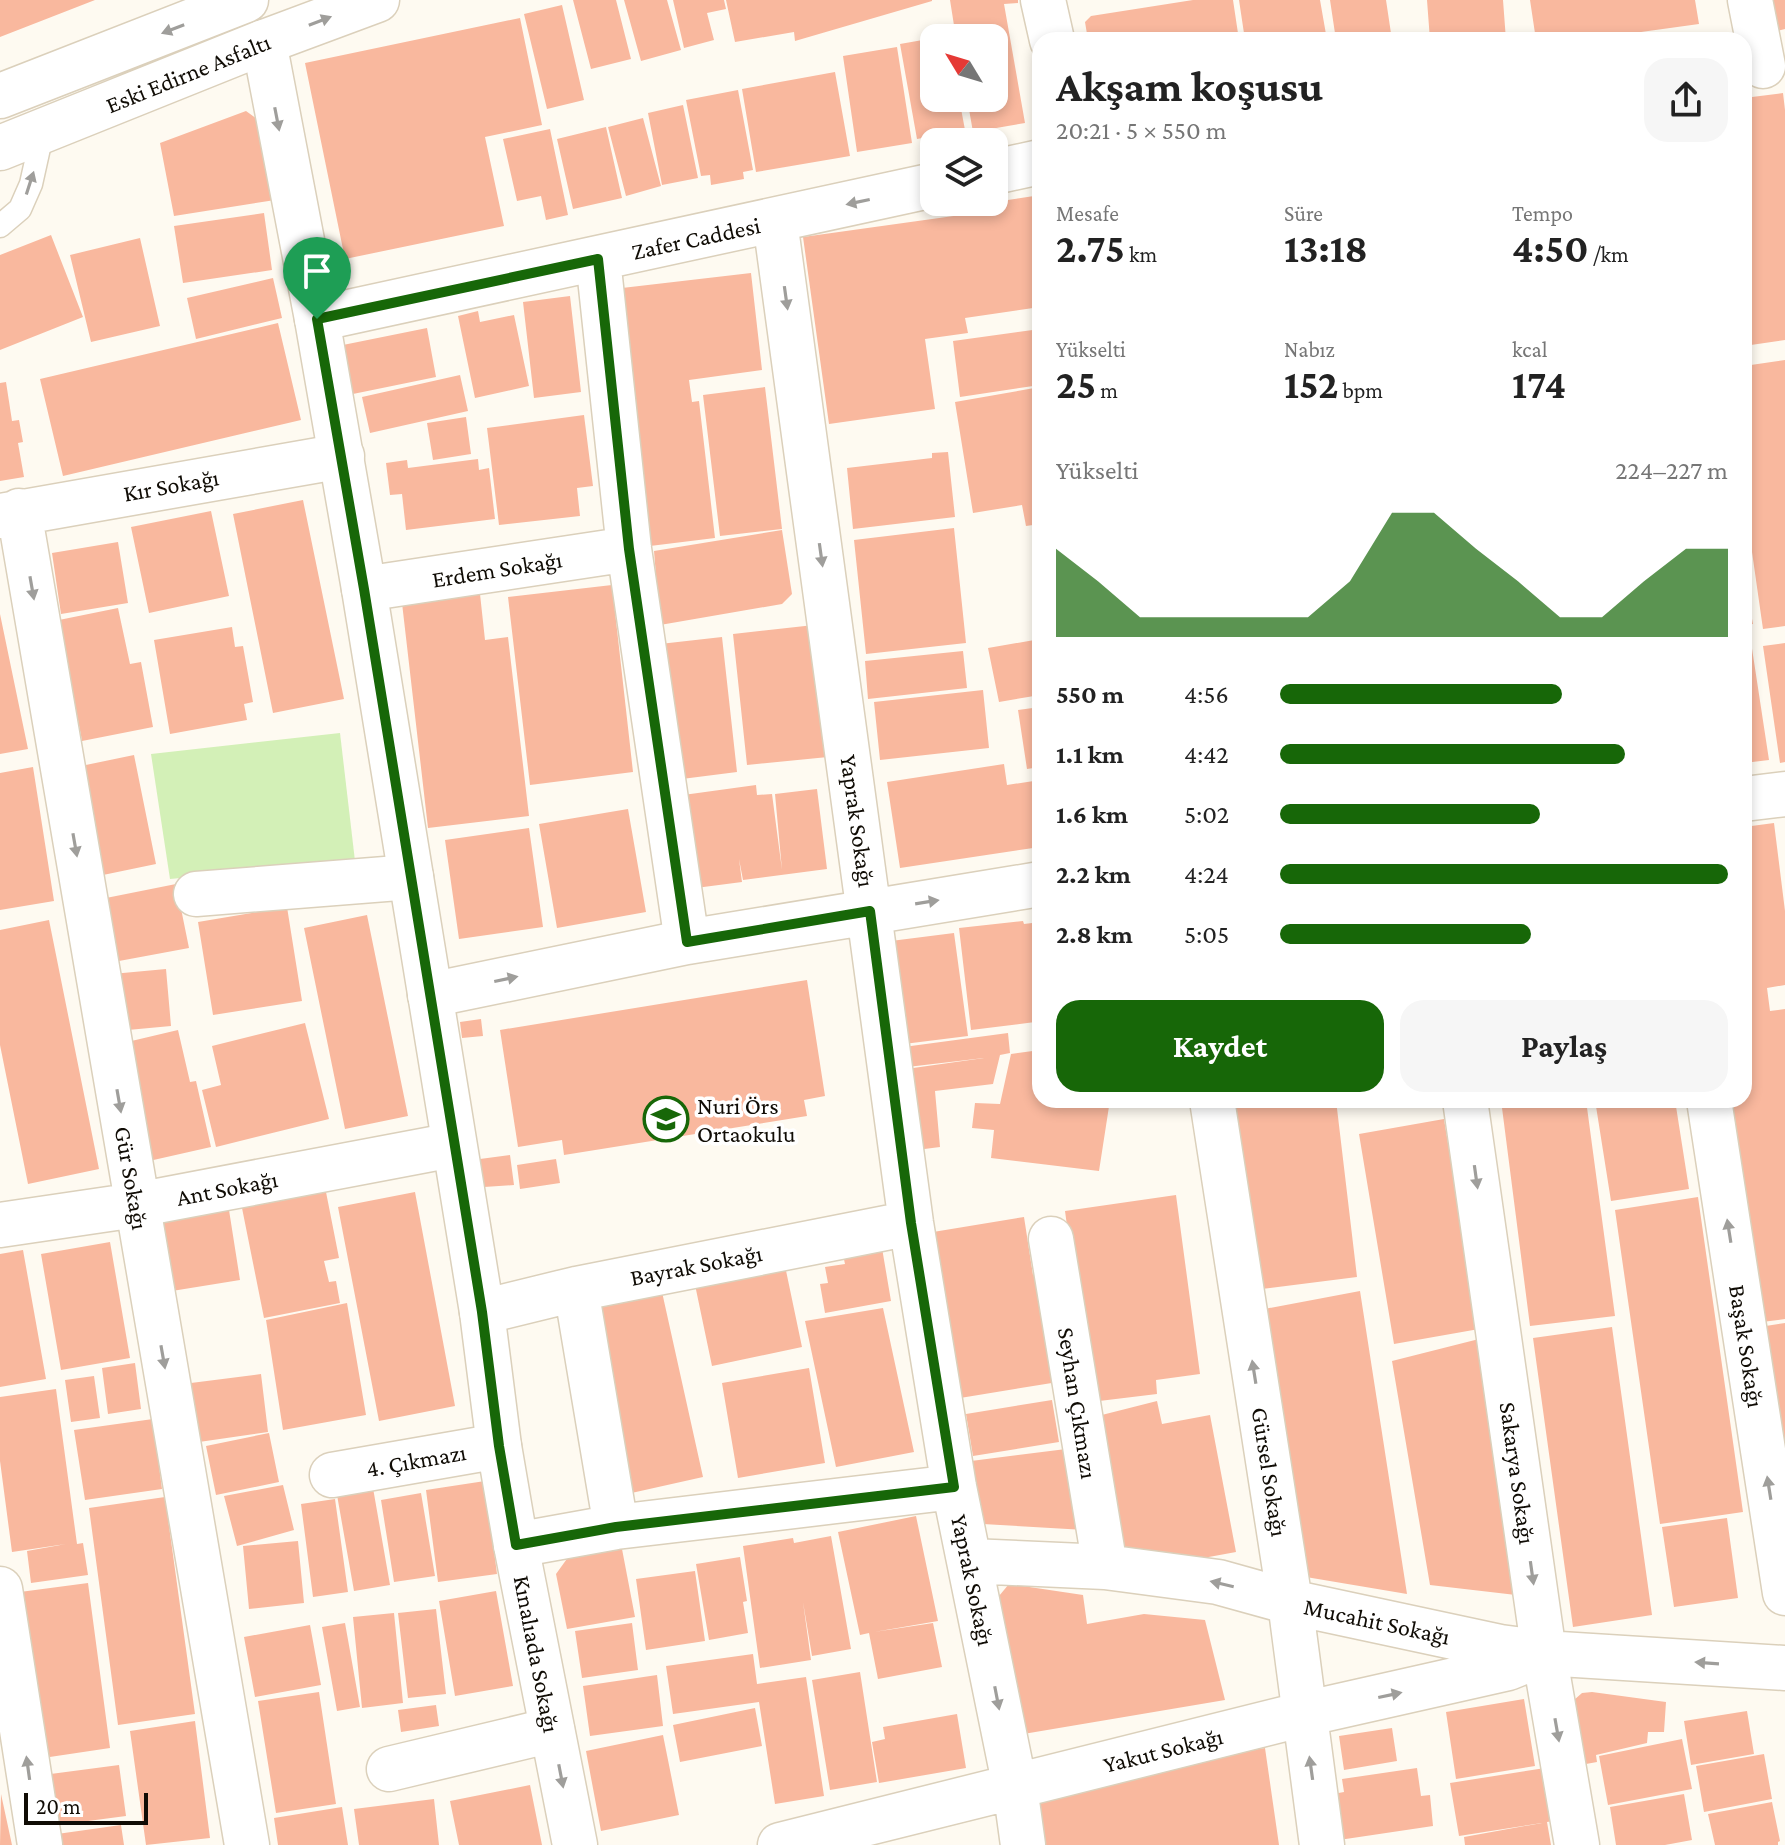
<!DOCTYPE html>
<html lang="tr">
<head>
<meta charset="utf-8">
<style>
  body { margin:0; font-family:"Crimson Pro",serif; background:#f6f6f6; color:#222; height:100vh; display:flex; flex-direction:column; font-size:30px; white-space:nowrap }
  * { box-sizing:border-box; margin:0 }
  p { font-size:26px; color:#767676 }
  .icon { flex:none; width:44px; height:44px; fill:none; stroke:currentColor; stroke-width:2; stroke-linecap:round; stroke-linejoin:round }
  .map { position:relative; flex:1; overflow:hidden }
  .side { position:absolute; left:1032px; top:32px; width:720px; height:1076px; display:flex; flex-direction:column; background:#fff; border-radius:24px; box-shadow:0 4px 12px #0003 }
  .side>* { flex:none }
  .needle { width:52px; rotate:308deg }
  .buttons { position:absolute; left:920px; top:24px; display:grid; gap:16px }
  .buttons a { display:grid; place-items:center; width:88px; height:88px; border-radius:16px; background:#fff; box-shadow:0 4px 12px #0003; font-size:40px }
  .scale { position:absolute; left:24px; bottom:20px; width:124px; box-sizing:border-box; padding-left:8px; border:4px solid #100c05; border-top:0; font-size:22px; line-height:28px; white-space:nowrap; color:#100c05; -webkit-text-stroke:6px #fff; paint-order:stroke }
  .pin { position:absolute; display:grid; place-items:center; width:68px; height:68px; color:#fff; margin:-82px -34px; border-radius:50% 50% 50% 0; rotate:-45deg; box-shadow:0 0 8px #0007 }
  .pin .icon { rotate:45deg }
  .round { display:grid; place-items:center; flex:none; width:84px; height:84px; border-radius:24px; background:#f6f6f6 }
  .summary { display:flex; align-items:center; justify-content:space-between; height:136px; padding:0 24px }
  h1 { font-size:44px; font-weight:700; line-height:60px }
  .stats { display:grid; grid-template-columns:repeat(3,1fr); gap:12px; height:136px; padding:8px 24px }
  .stats div { display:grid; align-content:center }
  .stats b { font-size:40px; font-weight:700 }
  .stats small { font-size:22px; font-weight:400 }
  .stats p { font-size:22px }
  .chart { height:224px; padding:16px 24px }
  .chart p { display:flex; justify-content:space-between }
  .chart svg { width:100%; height:144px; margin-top:8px; fill:#176708; opacity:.7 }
  .primary-button { display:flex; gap:16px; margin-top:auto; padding:16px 24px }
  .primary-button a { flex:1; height:92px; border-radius:24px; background:#176708; color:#fff; font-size:32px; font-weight:700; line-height:92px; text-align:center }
  .primary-button a+a { background:#f6f6f6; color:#222 }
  ul { padding:0 24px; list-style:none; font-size:26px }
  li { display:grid; grid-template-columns:128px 96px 1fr; align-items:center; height:60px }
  li i { height:20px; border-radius:10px; background:#176708 }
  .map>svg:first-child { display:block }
  .park { fill:#d3f0b7 }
  .building { fill:#f9b89e }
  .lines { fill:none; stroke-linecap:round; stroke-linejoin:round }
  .lane-casing { stroke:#dbd0bb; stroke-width:25 }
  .street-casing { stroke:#dbd0bb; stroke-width:47 }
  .secondary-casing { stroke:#dbd0bb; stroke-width:47 }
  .primary-casing { stroke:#dbd0bb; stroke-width:47 }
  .lane { stroke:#fff; stroke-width:22 }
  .street { stroke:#fff; stroke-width:44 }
  .secondary { stroke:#fff; stroke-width:44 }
  .primary { stroke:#fff; stroke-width:44 }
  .oneway { fill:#9f9e9b }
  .route-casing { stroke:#fff; stroke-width:16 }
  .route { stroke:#176708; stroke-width:10 }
  .labels { text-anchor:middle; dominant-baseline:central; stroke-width:7; stroke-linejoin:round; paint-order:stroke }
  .street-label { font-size:24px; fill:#100c05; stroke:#fff }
  .poi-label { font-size:24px; fill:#100c05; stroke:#fff; text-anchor:start }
</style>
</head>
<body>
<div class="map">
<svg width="1785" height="1845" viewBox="0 0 1785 1845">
  <rect width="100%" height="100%" fill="#fefaf1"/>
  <path class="park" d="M340,733L355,861L170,879L151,754Z"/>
  <path class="building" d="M0,0H95L0,37Z
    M573,0H616L631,59L591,69Z
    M624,0H667L681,50L641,61Z
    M673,0H724L726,9L707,13L714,40L684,48Z
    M726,0H932V1L795,41L794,32L735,42Z
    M950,0H1018V3L1004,4L1025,123L973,132L967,98H994V38H956Z
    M1193,0H1233L1239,40H1088L1085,22L1091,16Z
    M1239,0H1320L1327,40H1245Z
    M1330,0H1386L1392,40H1336Z
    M1427,0H1503L1506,40H1430Z
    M1530,0H1695L1699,24L1583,40H1536Z
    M1773,0H1785V29L1777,31Z
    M562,5L584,100L547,109L524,14Z
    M520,18L542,125L485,137L504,226L345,259L305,63Z
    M934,38V98H959L965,130L917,139L900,44Z
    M897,47L912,143L857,152L843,56Z
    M835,72L850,156L756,172L742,89Z
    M738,90L753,170L743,172L744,179L711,185L710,175L701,176L686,100Z
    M1783,93L1785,110V340L1744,346V98Z
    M683,105L698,178L662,185L648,113Z
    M246,111L261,122L275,200L174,216L160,143Z
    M643,118L661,186L626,196L608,127Z
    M606,127L622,198L573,209L557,139Z
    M550,129L568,215L546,220L541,196L517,201L503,139Z
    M1034,196L1040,238V307L965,318L968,333L925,339L935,409L829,424L803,237L975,213L974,205Z
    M264,213L272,270L183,283L174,226Z
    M51,235L83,317L0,350V255Z
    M140,238L160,326L91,342L70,255Z
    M751,273L762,370L689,380L692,402L699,401L715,538L650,546L622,288Z
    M273,278L282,318L196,339L187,298Z
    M570,296L581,392L534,398L523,302Z
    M478,311L480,322L514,315L529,386L475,398L458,316Z
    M278,323L301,420L63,476L40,379Z
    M427,328L436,377L348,395L338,346Z
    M1040,329V385L960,397L953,341Z
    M1785,360V626L1763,629L1744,496V366Z
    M460,375L468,411L370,433L362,397Z
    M6,382L12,421L19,420L23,442L18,443L24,477L0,481V383Z
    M765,387L782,529L720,536L703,395Z
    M1040,387V524L1026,526L1022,505L973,513L955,402Z
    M584,415L593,486L577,488L580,516L499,525L487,428Z
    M466,417L471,454L433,460L427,423Z
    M948,452L955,517L853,529L847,468L932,458V453Z
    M478,459L479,470L489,468L495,519L406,530L402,494L390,495L386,463L407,460L408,468Z
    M303,500L344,699L273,713L233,514Z
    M211,511L229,596L149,613L131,527Z
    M954,528L966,643L866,654L854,540Z
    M782,530L792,594L782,604L660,625L654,551Z
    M118,542L128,603L61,614L52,553Z
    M1744,577L1753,624L1744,625Z
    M612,585L633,772L530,785L508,597Z
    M480,594L485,640L508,637L529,816L428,828L402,603Z
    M118,608L130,664L141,662L153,727L82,741L59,620Z
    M0,614L28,749L0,754Z
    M814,625L828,757L747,765L733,634Z
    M232,627L235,647L243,646L253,702L244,704L247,720L170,734L154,640Z
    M722,637L737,772L674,780L660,644Z
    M1040,639V695L999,702L988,648Z
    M1751,642L1769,760L1744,763V643Z
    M1785,643V762L1780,763L1763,646Z
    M963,651L967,688L868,699L865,661Z
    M983,690L989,748L880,760L874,702Z
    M1040,707V767L1027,769L1018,710Z
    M134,755L156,864L103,875L81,766Z
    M1004,764L1007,785L1040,780V847L900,868L887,782Z
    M33,767L54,901L0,910V773Z
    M756,785L757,795L772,794L782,870L775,794L817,789L827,869L743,880L739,859L742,882L688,889L676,796Z
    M628,809L646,912L557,928L539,824Z
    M1774,823L1785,911V985L1767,988L1770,1011L1785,1009V1319L1754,1323L1725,1100H1744V827Z
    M529,828L543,927L459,939L445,840Z
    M176,884L189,948L119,961L106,898Z
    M287,907L302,1001L213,1015L198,922Z
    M367,915L408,1116L345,1129L304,928Z
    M49,920L99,1169L28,1184L0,1045V930Z
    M1023,921L1024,924L1040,922V1024L1035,1022L971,1030L959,928Z
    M954,933L968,1036L896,1045L883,942Z
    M166,969L171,1026L117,1031L112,974Z
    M807,980L825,1096L804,1100L807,1116L564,1155L562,1140L518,1147L500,1030Z
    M481,1019L483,1036L462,1038L460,1022Z
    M305,1023L329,1119L216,1147L202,1090L221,1085L212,1046Z
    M178,1030L190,1082L196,1081L211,1147L149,1161L123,1043Z
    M1008,1033L1010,1053L1000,1055L993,1084L935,1091L940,1147L909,1151L899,1070L984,1058L899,1068L896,1048Z
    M1040,1050V1100H1110L1099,1171L991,1158L994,1130L972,1128L975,1103L1000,1104L1011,1054Z
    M1224,1100H1336L1357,1277L1246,1291Z
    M1501,1100H1586L1615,1316L1530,1326Z
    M1595,1100H1675L1689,1189L1611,1201Z
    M1444,1119L1479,1329L1394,1344L1359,1134Z
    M510,1155L514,1185L484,1187L480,1159Z
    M556,1159L560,1183L520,1189L517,1165Z
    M326,1192L339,1258L324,1261L329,1282L336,1281L340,1303L264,1318L242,1208Z
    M415,1192L455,1406L379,1421L338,1207Z
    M1176,1195L1200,1374L1156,1380L1157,1394L1091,1402L1065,1211Z
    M1698,1197L1743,1512L1660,1524L1615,1210Z
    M229,1210L240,1280L172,1291L161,1221Z
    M1024,1217L1033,1275L1041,1274L1058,1382L954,1399L927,1233Z
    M110,1242L130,1358L61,1370L41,1254Z
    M882,1248L891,1301L825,1313L820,1284L828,1283L825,1267L845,1264L843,1255Z
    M23,1250L46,1379L0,1387V1254Z
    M784,1261L802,1347L712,1366L694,1280Z
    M1360,1291L1407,1594L1306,1577L1264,1309Z
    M662,1292L703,1477L627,1494L586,1310Z
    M347,1303L366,1415L283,1430L266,1320Z
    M883,1308L914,1452L836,1467L805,1321Z
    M1785,1323V1490L1753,1328Z
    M1612,1327L1652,1615L1573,1627L1533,1338Z
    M1479,1339L1516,1595L1430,1585L1392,1361Z
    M135,1363L141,1409L108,1414L102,1368Z
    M809,1368L825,1463L738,1478L722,1383Z
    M261,1374L268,1432L199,1442L191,1383Z
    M94,1376L100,1418L71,1422L65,1380Z
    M56,1389L77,1544L83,1543L88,1575L31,1583L27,1551L66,1544L12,1552L0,1461V1397Z
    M1052,1400L1059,1442L973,1456L966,1414Z
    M1157,1401L1162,1424L1210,1415L1236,1552L1187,1561L1116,1553L1086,1419Z
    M153,1419L162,1489L85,1500L74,1430Z
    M269,1433L279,1482L216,1495L206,1446Z
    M1074,1448L1085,1530L983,1524L971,1461Z
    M485,1481L497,1574L438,1582L426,1490Z
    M283,1485L294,1530L237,1546L224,1496Z
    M373,1488L390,1585L354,1591L337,1495Z
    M421,1493L435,1576L394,1582L381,1500Z
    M165,1497L195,1714L118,1725L89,1508Z
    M335,1499L348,1592L313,1597L301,1504Z
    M916,1516L938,1621L874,1632L933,1623L942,1667L878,1679L869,1633L860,1635L838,1532Z
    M1727,1518L1738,1598L1674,1607L1662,1527Z
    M831,1536L851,1649L812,1656L803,1602L811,1660L760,1668L743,1546L793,1538L794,1543Z
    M298,1541L304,1603L249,1609L243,1546Z
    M622,1549L635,1617L567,1629L556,1574L569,1556Z
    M740,1557L747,1601L743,1602L748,1633L709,1640L696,1564Z
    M695,1571L705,1641L646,1650L636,1579Z
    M88,1583L110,1748L43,1758L20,1592Z
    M1009,1584L1083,1595L1087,1624L1144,1614L1205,1620L1225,1700L1012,1736L994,1602Z
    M496,1591L513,1686L455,1696L439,1601Z
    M436,1609L446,1694L408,1698L398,1613Z
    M394,1613L403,1703L362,1708L353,1617Z
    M345,1623L360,1707L337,1711L322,1627Z
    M632,1623L638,1670L582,1678L575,1631Z
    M310,1625L321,1685L255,1697L244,1637Z
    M753,1654L757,1684L806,1677L824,1796L775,1804L759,1702L673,1714L666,1666Z
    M860,1672L877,1782L830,1790L812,1680Z
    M657,1675L663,1726L590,1736L583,1686Z
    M319,1692L336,1804L276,1813L258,1701Z
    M1592,1692L1666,1702L1664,1732H1648L1647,1743L1596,1755L1597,1762L1586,1764L1574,1700L1582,1693Z
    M1524,1699L1535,1766L1456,1779L1446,1712Z
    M436,1705L439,1726L401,1732L398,1710Z
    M755,1708L762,1746L680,1762L673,1725Z
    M1747,1711L1754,1754L1691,1765L1684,1721Z
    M957,1714L966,1768L879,1783L872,1742L885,1739L883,1727Z
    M195,1721L210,1838L146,1845L130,1731Z
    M1392,1728L1397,1761L1344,1770L1339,1736Z
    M663,1735L679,1815L601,1831L586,1751Z
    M1682,1739L1692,1789L1608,1805L1599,1756Z
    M1265,1748L1279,1845H1044L1036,1800L1192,1759Z
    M1764,1754L1772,1799L1704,1812L1696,1766Z
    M119,1765L126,1816L50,1826L43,1775Z
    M1417,1768L1421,1796L1430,1795L1433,1826L1339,1840L1333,1794L1344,1792L1342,1779Z
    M1545,1768L1553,1821L1547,1822L1551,1845H1465L1464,1837L1542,1823L1459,1836L1450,1783Z
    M530,1785L542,1845H459L450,1801Z
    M1,1794L12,1845H0Z
    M1684,1794L1692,1840L1665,1845H1616L1610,1807Z
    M434,1799L439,1845H359L354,1809Z
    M1772,1802L1780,1841L1778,1842V1845H1715L1708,1814Z
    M342,1807L348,1845H278L274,1818Z
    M121,1825L124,1845H52L50,1835Z"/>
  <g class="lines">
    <g class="lane-casing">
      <path id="lane" d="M0,226L20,209L31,184L43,130"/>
    </g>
    <g class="street-casing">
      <path id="street" d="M1043,0L1052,40
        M1750,0L1763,66
        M994,172L1040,162
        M775,221L911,1223L954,1487L1015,1787L1023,1845
        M598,259L629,549L687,942
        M317,319L934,185
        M19,511L247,1845
        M0,516L342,456
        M364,589L629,549
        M1744,799L1785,794
        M196,894L411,877
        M430,995L687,942L1040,884
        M1212,1100L1290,1602L1322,1845
        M1465,1100L1544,1653L1577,1845
        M1709,1100L1785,1593
        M0,1225L136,1205L453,1145
        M1051,1239L1105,1567
        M576,1289L616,1527
        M482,1312L576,1289L911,1223
        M332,1475L499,1446
        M516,1545L616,1527L954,1487
        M970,1561L1105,1567L1218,1582L1290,1602L1500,1647L1544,1653L1785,1668
        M0,1589L40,1845
        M389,1769L552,1730
        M780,1845L1304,1714L1508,1668L1538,1656"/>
    </g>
    <g class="secondary-casing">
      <path id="secondary" d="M264,42L317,319L364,589L482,1312L499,1446L516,1545L575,1845"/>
    </g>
    <g class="primary-casing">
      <path id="primary" d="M0,96L246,0
        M0,148L264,42L377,0"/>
    </g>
    <use href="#lane" class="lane"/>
    <use href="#street" class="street"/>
    <use href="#secondary" class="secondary"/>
    <use href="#primary" class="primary"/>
  </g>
  <defs><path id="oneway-solid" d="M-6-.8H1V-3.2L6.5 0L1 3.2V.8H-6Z" transform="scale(2)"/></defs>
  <g class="oneway">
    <use href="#oneway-solid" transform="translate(320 21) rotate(-21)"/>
    <use href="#oneway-solid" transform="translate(173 29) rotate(159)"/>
    <use href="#oneway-solid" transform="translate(277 119) rotate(79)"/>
    <use href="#oneway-solid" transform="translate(30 183) rotate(-72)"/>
    <use href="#oneway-solid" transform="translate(858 202) rotate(168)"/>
    <use href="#oneway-solid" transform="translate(786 298) rotate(82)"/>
    <use href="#oneway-solid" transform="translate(821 555) rotate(82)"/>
    <use href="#oneway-solid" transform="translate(32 588) rotate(80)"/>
    <use href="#oneway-solid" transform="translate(75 845) rotate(80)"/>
    <use href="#oneway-solid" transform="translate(927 902) rotate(-9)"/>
    <use href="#oneway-solid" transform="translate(506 979) rotate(-12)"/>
    <use href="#oneway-solid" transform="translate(119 1101) rotate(80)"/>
    <use href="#oneway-solid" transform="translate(1476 1177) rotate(82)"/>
    <use href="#oneway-solid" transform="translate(1729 1231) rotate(-99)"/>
    <use href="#oneway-solid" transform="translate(163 1357) rotate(80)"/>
    <use href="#oneway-solid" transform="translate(1254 1372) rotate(-99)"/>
    <use href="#oneway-solid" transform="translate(1769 1488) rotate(-99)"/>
    <use href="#oneway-solid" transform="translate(1532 1573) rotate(82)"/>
    <use href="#oneway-solid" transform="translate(1222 1584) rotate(-167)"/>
    <use href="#oneway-solid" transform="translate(1707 1663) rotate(-176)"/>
    <use href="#oneway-solid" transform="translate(1390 1695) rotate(-12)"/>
    <use href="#oneway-solid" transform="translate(997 1698) rotate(79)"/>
    <use href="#oneway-solid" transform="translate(1557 1730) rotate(80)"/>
    <use href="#oneway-solid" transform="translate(28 1768) rotate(-98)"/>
    <use href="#oneway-solid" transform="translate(1311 1768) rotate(-98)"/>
    <use href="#oneway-solid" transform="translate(561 1776) rotate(79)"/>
  </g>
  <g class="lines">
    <g class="route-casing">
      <path id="route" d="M598,259L629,549L687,942L870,911L911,1223L954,1487L616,1527L516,1545L499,1446L482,1312L364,589L317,319Z"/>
    </g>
    <use href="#route" class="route"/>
  </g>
  <defs>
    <g id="school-ring" transform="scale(2.3)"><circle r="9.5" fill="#fff" stroke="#176708" stroke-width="1.5"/><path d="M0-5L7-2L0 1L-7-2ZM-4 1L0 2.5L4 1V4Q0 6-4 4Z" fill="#176708"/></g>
  </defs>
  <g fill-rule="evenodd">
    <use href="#school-ring" x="666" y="1119"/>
  </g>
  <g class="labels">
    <g class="street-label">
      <text transform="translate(188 73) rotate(-22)">Eski Edirne Asfaltı</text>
      <text transform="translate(696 238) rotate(-12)">Zafer Caddesi</text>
      <text transform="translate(171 485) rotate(-10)">Kır Sokağı</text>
      <text transform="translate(497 569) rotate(-9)">Erdem Sokağı</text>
      <text transform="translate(858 821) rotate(82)">Yaprak Sokağı</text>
      <text transform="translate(132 1178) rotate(80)">Gür Sokağı</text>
      <text transform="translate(227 1188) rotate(-11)">Ant Sokağı</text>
      <text transform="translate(696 1265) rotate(-11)">Bayrak Sokağı</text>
      <text transform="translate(1747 1346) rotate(81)">Başak Sokağı</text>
      <text transform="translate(1078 1403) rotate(81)">Seyhan Çıkmazı</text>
      <text transform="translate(416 1460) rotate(-10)">4. Çıkmazı</text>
      <text transform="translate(1270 1472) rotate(81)">Gürsel Sokağı</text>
      <text transform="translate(1518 1473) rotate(82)">Sakarya Sokağı</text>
      <text transform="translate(973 1580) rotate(78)">Yaprak Sokağı</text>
      <text transform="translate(1377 1621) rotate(12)">Mucahit Sokağı</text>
      <text transform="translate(537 1654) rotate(79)">Kınalıada Sokağı</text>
      <text transform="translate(1163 1750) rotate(-14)">Yakut Sokağı</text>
    </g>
    <g class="poi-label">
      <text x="697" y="1105">Nuri Örs<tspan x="697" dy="28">Ortaokulu</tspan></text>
    </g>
  </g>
</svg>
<div class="buttons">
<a><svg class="needle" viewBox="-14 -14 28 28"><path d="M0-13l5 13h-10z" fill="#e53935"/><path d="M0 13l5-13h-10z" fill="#767676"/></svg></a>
<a><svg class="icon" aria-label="layers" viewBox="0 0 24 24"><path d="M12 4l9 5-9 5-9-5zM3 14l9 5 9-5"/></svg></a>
</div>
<div class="scale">20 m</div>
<div class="pin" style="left:317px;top:319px;background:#1e9e55"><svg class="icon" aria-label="arrive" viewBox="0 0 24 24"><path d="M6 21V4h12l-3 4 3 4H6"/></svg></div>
<section class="side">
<div class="summary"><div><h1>Akşam koşusu</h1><p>20:21 · 5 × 550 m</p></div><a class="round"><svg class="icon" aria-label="share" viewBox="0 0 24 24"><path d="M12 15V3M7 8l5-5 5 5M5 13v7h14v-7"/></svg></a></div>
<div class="stats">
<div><p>Mesafe</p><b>2.75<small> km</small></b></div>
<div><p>Süre</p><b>13:18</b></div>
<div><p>Tempo</p><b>4:50<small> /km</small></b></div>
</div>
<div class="stats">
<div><p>Yükselti</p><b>25<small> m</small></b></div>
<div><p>Nabız</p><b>152<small> bpm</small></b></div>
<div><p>kcal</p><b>174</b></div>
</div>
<div class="chart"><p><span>Yükselti</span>224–227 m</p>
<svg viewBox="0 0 160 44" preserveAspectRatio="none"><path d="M0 44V17L10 27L20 38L30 38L40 38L50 38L60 38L70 27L80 6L90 6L100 17L110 27L120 38L130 38L140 27L150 17L160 17V44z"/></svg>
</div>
<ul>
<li><b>550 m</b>4:56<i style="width:63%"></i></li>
<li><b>1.1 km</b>4:42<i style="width:77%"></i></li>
<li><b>1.6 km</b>5:02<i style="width:58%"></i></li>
<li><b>2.2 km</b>4:24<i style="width:100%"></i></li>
<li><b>2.8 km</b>5:05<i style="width:56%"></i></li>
</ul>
<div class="primary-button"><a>Kaydet</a><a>Paylaş</a></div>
</section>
</div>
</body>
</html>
